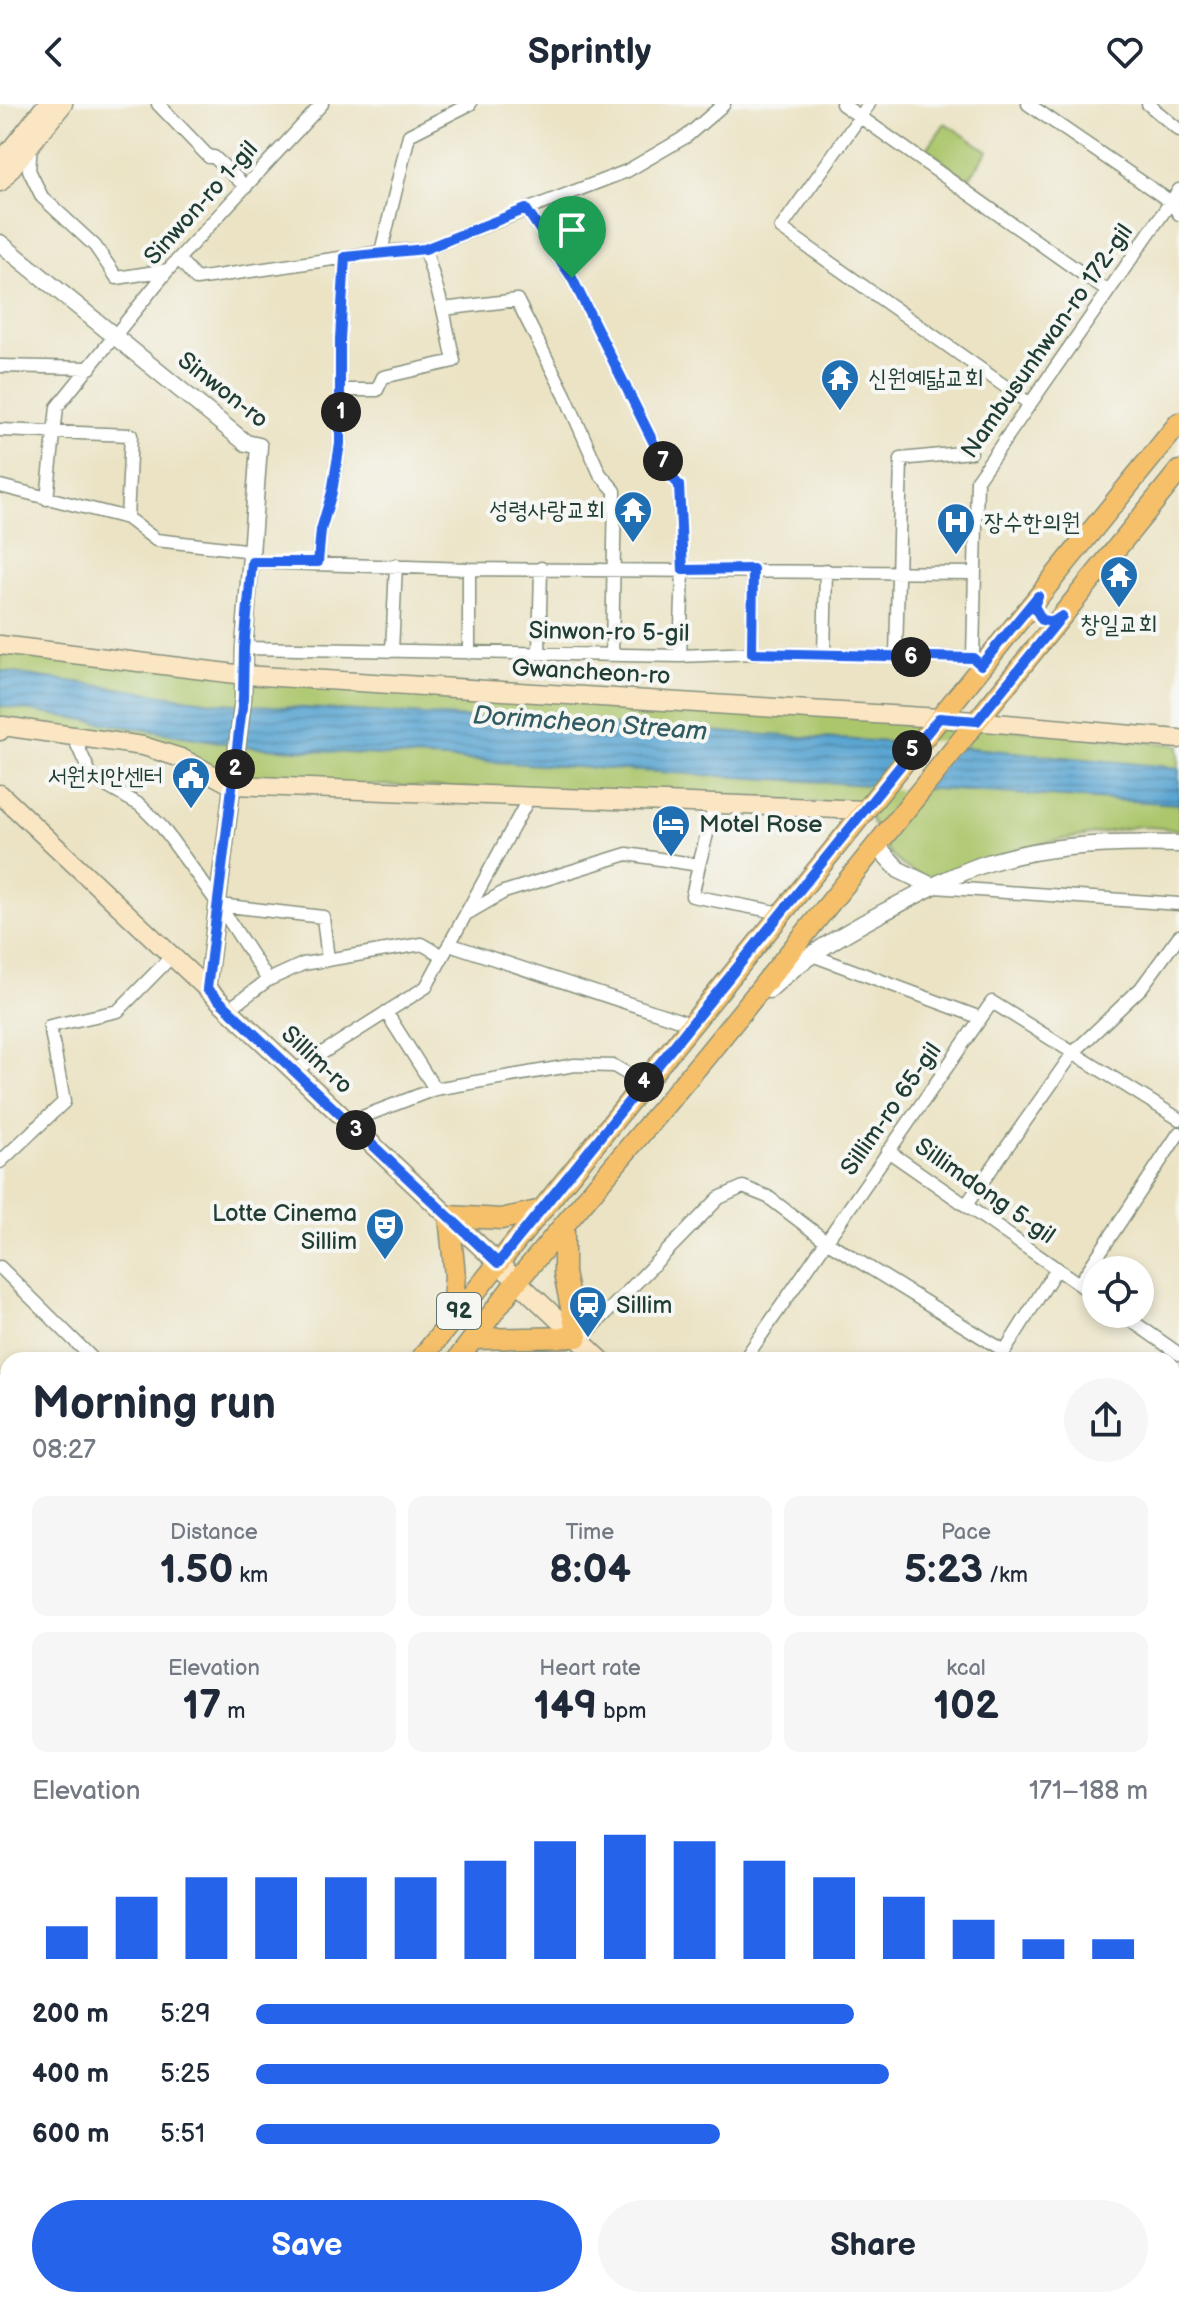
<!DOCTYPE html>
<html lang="en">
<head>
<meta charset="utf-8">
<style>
  body { margin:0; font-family:"Balsamiq Sans","Poor Story",sans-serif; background:#f6f6f7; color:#1f2937; height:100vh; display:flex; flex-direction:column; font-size:30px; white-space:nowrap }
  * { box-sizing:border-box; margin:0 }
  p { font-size:26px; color:#747a83 }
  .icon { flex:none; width:44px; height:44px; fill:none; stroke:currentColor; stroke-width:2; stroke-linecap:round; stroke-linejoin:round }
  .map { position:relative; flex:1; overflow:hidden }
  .panel { position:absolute; left:0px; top:1248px; width:1180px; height:956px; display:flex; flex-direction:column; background:#fff; border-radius:24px 24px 0 0; box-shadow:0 4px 12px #0003 }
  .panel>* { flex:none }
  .tools { position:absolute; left:1082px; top:1152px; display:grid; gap:16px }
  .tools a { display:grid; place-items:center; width:72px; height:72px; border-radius:50%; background:#fff; box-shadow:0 4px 12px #0003; font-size:40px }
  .pin { position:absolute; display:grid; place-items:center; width:68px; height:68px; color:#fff; margin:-82px -34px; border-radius:50% 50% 50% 0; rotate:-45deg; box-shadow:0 0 8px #0007 }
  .pin .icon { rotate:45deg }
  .km { position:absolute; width:40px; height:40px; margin:-20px; border-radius:50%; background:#222; color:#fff; font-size:22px; line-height:40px; text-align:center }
  .round { display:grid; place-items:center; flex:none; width:84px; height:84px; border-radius:42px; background:#f6f6f7 }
  .headline { display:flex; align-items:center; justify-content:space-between; height:136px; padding:0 32px }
  h1 { font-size:44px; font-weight:700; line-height:60px }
  .stats { display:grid; grid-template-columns:repeat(3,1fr); gap:12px; height:136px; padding:8px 32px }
  .stats div { display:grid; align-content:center; border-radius:16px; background:#f6f6f7; text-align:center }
  .stats b { font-size:40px; font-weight:700 }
  .stats small { font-size:22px; font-weight:400 }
  .stats p { font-size:22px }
  .chart { height:224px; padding:16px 32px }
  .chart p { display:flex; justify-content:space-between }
  .chart svg { width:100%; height:144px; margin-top:8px; stroke:#2563eb; stroke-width:6 }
  .primary-button { display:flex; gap:16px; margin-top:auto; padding:16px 32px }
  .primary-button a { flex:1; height:92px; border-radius:48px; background:#2563eb; color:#fff; font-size:32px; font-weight:700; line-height:92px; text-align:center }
  .primary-button a+a { background:#f6f6f7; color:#1f2937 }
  ul { padding:0 32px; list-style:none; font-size:26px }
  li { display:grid; grid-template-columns:128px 96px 1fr; align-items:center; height:60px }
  li i { height:20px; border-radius:10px; background:#2563eb }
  header { display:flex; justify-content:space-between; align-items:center; height:104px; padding:0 32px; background:#fff; font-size:36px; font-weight:700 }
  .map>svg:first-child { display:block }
  .green { fill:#acc66c; stroke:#668250; stroke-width:2 }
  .water { fill:url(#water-rules); stroke:#3c7183; stroke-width:2 }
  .pier { fill:#ebe3c4 }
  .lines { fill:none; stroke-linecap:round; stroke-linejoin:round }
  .minor-casing { stroke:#85907c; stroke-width:15 }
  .tertiary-casing { stroke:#85907c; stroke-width:19 }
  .secondary-casing { stroke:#85907c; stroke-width:21 }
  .primary-casing { stroke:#85907c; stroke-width:23 }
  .minor { stroke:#fff; stroke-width:12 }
  .tertiary { stroke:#fff; stroke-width:16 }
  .secondary { stroke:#fbe6c4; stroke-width:18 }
  .primary { stroke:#f6c06b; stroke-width:20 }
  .route-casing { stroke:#fff; stroke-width:16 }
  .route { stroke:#2563eb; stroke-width:10 }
  .labels { text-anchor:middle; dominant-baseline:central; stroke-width:8; stroke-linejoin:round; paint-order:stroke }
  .shield { fill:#f6f6f2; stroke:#60746d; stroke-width:2 }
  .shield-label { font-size:22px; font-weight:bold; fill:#1f3d34 }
  .street-label { font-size:24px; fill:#1f3d34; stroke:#f6f6f2 }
  .poi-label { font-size:24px; fill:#1f3d34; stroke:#f6f6f2; text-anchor:start }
  .water-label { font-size:26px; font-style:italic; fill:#315c63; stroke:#f6f6f2 }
</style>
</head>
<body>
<header><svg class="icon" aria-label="back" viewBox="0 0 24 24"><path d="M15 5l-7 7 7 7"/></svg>Sprintly<svg class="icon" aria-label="heart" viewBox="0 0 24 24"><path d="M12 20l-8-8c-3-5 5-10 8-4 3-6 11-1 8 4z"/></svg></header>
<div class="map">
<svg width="1179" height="2204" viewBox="0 0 1179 2204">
  <defs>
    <pattern id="water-rules" width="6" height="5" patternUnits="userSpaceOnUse" patternTransform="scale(2)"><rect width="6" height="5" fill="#5aa5d2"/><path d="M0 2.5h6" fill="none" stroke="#4a88ab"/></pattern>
  </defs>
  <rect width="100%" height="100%" fill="#f6f6f2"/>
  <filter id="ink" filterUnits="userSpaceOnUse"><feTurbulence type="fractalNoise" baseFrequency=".0125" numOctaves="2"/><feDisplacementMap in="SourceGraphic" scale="16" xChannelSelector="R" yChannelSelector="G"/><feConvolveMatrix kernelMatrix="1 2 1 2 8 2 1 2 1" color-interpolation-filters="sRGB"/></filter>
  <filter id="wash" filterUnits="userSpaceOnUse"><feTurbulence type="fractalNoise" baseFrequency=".006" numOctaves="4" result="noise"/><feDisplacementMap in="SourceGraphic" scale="32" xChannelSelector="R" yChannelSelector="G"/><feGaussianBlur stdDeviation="1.8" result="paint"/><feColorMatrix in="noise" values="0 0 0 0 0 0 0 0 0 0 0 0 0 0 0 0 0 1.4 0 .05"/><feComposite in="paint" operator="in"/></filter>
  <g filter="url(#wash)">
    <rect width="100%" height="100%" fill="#ebe3c4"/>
    <path class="green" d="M945,19L988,47L968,76L927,45Z
      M0,545L914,616L1179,641V726L1139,722L1044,739L934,778C889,760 883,743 864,700L247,676L184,651L0,619Z"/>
    <path class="water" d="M0,567L219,599L940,641L1179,664V700L250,643L0,602Z"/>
    <path class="pier" d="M921,636L960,639L921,687L881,685Z"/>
  </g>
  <g filter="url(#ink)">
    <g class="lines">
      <g class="minor-casing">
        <path id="minor" d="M158,0L209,53H214L246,83
          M842,0L1107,187
          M869,0L781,124L1030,300
          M1028,0L1171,98L1179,110
          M1148,0L1179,26
          M31,41L29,66L42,93L95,142L117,174L168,166
          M526,105L572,174L669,370L679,381L683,466L680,552
          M381,148L409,31L470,0
          M179,155L196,175L381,148L425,145L627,67L687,32L724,0
          M443,205L517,196L565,291L600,370L615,387L612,551
          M0,262L90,264
          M342,286H377L383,273L454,257L443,205L425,145
          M0,326L131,331L127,414
          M0,382L127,414L156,436L253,447
          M47,395L57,303L168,166L322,0
          M252,458L469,465L974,469
          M318,458L321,426L332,388L340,340V235L345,153
          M244,544L680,552L752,549L973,554
          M392,547L396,461
          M469,549V465
          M539,549L541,464
          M752,549L753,465
          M824,551L826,466
          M896,552L901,355L971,348
          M979,559L973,554L977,376L1179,86
          M73,632L90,669L97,677L140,701L162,723L219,801L268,876
          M699,761L715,699
          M935,783L1179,800
          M219,801L323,813L328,856
          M468,809L504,788L627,750L699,761L692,792L781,809
          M449,840L691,920
          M809,850L981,914
          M229,905L268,876L303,860L422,840L443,852
          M386,908L435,985
          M294,967L426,883L530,692
          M349,1018L435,985L575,961L614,962L643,979
          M888,1047L1096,1192
          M0,1058L64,998L50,922L118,907L172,852
          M966,1101L1074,948L1141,884L1179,832
          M0,1163L94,1256
          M1079,1180L1179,1029
          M1122,1210L1179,1250
          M580,1236L719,1094L743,1083L768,1093L826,1137L1003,1246
          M744,1256L992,898L1179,1015
          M999,1256L1057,1164
          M0,1278L8,1286
          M1172,1487L1179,1491
          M0,1594L8,1601
          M1172,1805L1179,1809
          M1175,1968L1179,1986
          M0,2016L8,2009
          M1179,2125L1175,2132L1179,2137
          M0,2195L8,2193
          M295,2196L297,2204
          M1139,2204L1140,2196"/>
      </g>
      <g class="tertiary-casing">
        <path id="tertiary" d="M0,139L246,339L259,342L244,544L243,595L207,885
          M877,742L899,766L932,782
          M769,886C802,854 839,832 880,810C915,792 952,770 991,758C1050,740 1117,738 1179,740
          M1172,1628L1179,1618
          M0,1880L8,1889"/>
      </g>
      <g class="secondary-casing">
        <path id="secondary" d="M0,59L47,0
          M0,78L63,0
          M0,541L244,571L939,614L1179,635
          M0,627L3,622L143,642L181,654L232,681L865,706
          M0,690L601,1256
          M1172,1646L1179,1650"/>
      </g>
      <g class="primary-casing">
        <path id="primary" d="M451,1217L455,1172L449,1112L501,1115L542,1106
          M474,1235L577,1233L564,1169V1121
          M420,1256L1179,319
          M457,1256L517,1177L707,951L1179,367
          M0,1775L8,1765
          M0,1828L8,1818
          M1172,1939L1179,1931
          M1172,1951L1179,1956
          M127,2204L161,2196"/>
      </g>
      <use href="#minor" class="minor"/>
      <use href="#tertiary" class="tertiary"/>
      <use href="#secondary" class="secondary"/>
      <use href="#primary" class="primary"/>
    </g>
  </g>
  <g class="lines" filter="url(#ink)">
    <g class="route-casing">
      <path id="route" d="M526,105L572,174L669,370L679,381L683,466L753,465L752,549L973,554L981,561L1038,492L1034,502L1042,516L1053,518L1062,512L977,617L939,614L498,1159L207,885L243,595L244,544L252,458H318L321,426L332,388L340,340V235L345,153L425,145Z"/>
    </g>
    <use href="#route" class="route"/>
  </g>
  <defs>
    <g id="temple-pin" transform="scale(2)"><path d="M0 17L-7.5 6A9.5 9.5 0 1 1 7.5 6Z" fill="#1f6fb2" stroke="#f6f6f2"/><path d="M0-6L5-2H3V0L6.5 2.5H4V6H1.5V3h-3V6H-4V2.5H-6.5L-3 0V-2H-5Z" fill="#fff"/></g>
    <g id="hospital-pin" transform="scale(2)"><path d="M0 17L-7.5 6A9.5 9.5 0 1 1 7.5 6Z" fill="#1f6fb2" stroke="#f6f6f2"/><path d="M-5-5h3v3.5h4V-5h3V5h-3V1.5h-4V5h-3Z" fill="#fff"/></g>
    <g id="civic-pin" transform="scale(2)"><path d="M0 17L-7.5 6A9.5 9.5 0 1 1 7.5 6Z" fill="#1f6fb2" stroke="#f6f6f2"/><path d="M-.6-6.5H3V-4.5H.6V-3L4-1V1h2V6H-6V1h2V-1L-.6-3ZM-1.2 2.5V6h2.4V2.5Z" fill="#fff"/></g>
    <g id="hotel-pin" transform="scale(2)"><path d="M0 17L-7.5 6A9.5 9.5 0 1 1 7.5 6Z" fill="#1f6fb2" stroke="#f6f6f2"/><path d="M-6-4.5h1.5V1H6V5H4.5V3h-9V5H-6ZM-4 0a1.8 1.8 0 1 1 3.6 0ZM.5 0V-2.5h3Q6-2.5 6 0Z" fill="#fff"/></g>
    <g id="theatre-pin" transform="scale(2)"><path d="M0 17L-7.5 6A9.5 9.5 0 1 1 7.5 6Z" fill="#1f6fb2" stroke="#f6f6f2"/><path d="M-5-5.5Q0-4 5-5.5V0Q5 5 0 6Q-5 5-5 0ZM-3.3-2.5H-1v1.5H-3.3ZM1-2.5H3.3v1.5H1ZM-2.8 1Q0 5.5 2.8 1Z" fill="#fff"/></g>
    <g id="station-pin" transform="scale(2)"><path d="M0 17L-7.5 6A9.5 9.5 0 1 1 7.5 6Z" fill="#1f6fb2" stroke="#f6f6f2"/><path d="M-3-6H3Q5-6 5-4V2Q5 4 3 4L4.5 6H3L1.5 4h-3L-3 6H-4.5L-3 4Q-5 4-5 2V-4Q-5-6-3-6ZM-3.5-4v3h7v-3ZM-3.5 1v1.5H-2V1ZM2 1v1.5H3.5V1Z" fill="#fff"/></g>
  </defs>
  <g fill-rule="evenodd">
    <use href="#temple-pin" x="840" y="274"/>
    <use href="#temple-pin" x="633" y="406"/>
    <use href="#hospital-pin" x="956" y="418"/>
    <use href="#temple-pin" x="1119" y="471"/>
    <use href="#civic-pin" x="191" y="672"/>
    <use href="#hotel-pin" x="671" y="720"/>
    <use href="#theatre-pin" x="385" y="1123"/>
    <use href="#station-pin" x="588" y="1201"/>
  </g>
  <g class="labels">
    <rect class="shield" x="437" y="1189" width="44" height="36" rx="6"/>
    <g class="shield-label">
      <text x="459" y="1207">92</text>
    </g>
    <g class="street-label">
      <text transform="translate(201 99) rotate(-48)">Sinwon-ro 1-gil</text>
      <text transform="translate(1047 237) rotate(-55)">Nambusunhwan-ro 172-gil</text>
      <text transform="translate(223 286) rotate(38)">Sinwon-ro</text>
      <text transform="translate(609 528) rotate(1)">Sinwon-ro 5-gil</text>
      <text transform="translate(591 568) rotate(3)">Gwancheon-ro</text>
      <text transform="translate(317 956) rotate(43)">Sillim-ro</text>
      <text transform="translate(891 1005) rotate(-55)">Sillim-ro 65-gil</text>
      <text transform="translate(985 1087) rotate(35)">Sillimdong 5-gil</text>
    </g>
    <g class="poi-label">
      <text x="868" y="274">신원예닮교회</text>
      <text x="605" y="406" text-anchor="end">성령사랑교회</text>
      <text x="984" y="418">장수한의원</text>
      <text x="1119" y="520" text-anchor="middle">창일교회</text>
      <text x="163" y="672" text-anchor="end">서원치안센터</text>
      <text x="699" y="720">Motel Rose</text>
      <text x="357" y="1109" text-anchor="end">Lotte Cinema<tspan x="357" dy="28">Sillim</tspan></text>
      <text x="616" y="1201">Sillim</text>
    </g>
    <g class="water-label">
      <text transform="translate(590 620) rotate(4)">Dorimcheon Stream</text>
    </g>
  </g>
</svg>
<div class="tools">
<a><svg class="icon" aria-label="locate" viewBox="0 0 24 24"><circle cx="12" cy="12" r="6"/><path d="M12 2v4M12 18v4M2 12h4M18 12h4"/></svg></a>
</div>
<div class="pin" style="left:572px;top:174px;background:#1e9e55"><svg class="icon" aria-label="arrive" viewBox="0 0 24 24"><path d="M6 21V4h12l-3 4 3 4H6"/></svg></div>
<b class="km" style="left:341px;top:308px">1</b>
<b class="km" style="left:235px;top:665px">2</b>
<b class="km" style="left:356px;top:1026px">3</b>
<b class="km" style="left:644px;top:978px">4</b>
<b class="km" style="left:912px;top:646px">5</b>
<b class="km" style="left:911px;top:553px">6</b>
<b class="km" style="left:663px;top:357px">7</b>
<section class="panel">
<div class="headline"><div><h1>Morning run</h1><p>08:27</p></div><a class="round"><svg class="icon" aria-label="share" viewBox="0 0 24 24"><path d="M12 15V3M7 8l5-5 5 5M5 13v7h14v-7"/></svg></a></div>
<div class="stats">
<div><p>Distance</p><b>1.50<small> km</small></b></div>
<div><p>Time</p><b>8:04</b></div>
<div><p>Pace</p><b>5:23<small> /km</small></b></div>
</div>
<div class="stats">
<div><p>Elevation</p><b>17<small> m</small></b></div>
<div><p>Heart rate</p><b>149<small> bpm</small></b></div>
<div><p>kcal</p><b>102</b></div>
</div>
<div class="chart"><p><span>Elevation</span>171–188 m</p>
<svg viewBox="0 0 160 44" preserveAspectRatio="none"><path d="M5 44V34M15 44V25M25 44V19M35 44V19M45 44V19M55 44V19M65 44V14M75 44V8M85 44V6M95 44V8M105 44V14M115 44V19M125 44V25M135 44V32M145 44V38M155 44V38"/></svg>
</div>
<ul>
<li><b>200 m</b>5:29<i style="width:67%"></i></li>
<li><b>400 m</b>5:25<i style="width:71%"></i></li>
<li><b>600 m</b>5:51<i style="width:52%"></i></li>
</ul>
<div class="primary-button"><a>Save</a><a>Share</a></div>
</section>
</div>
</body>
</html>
